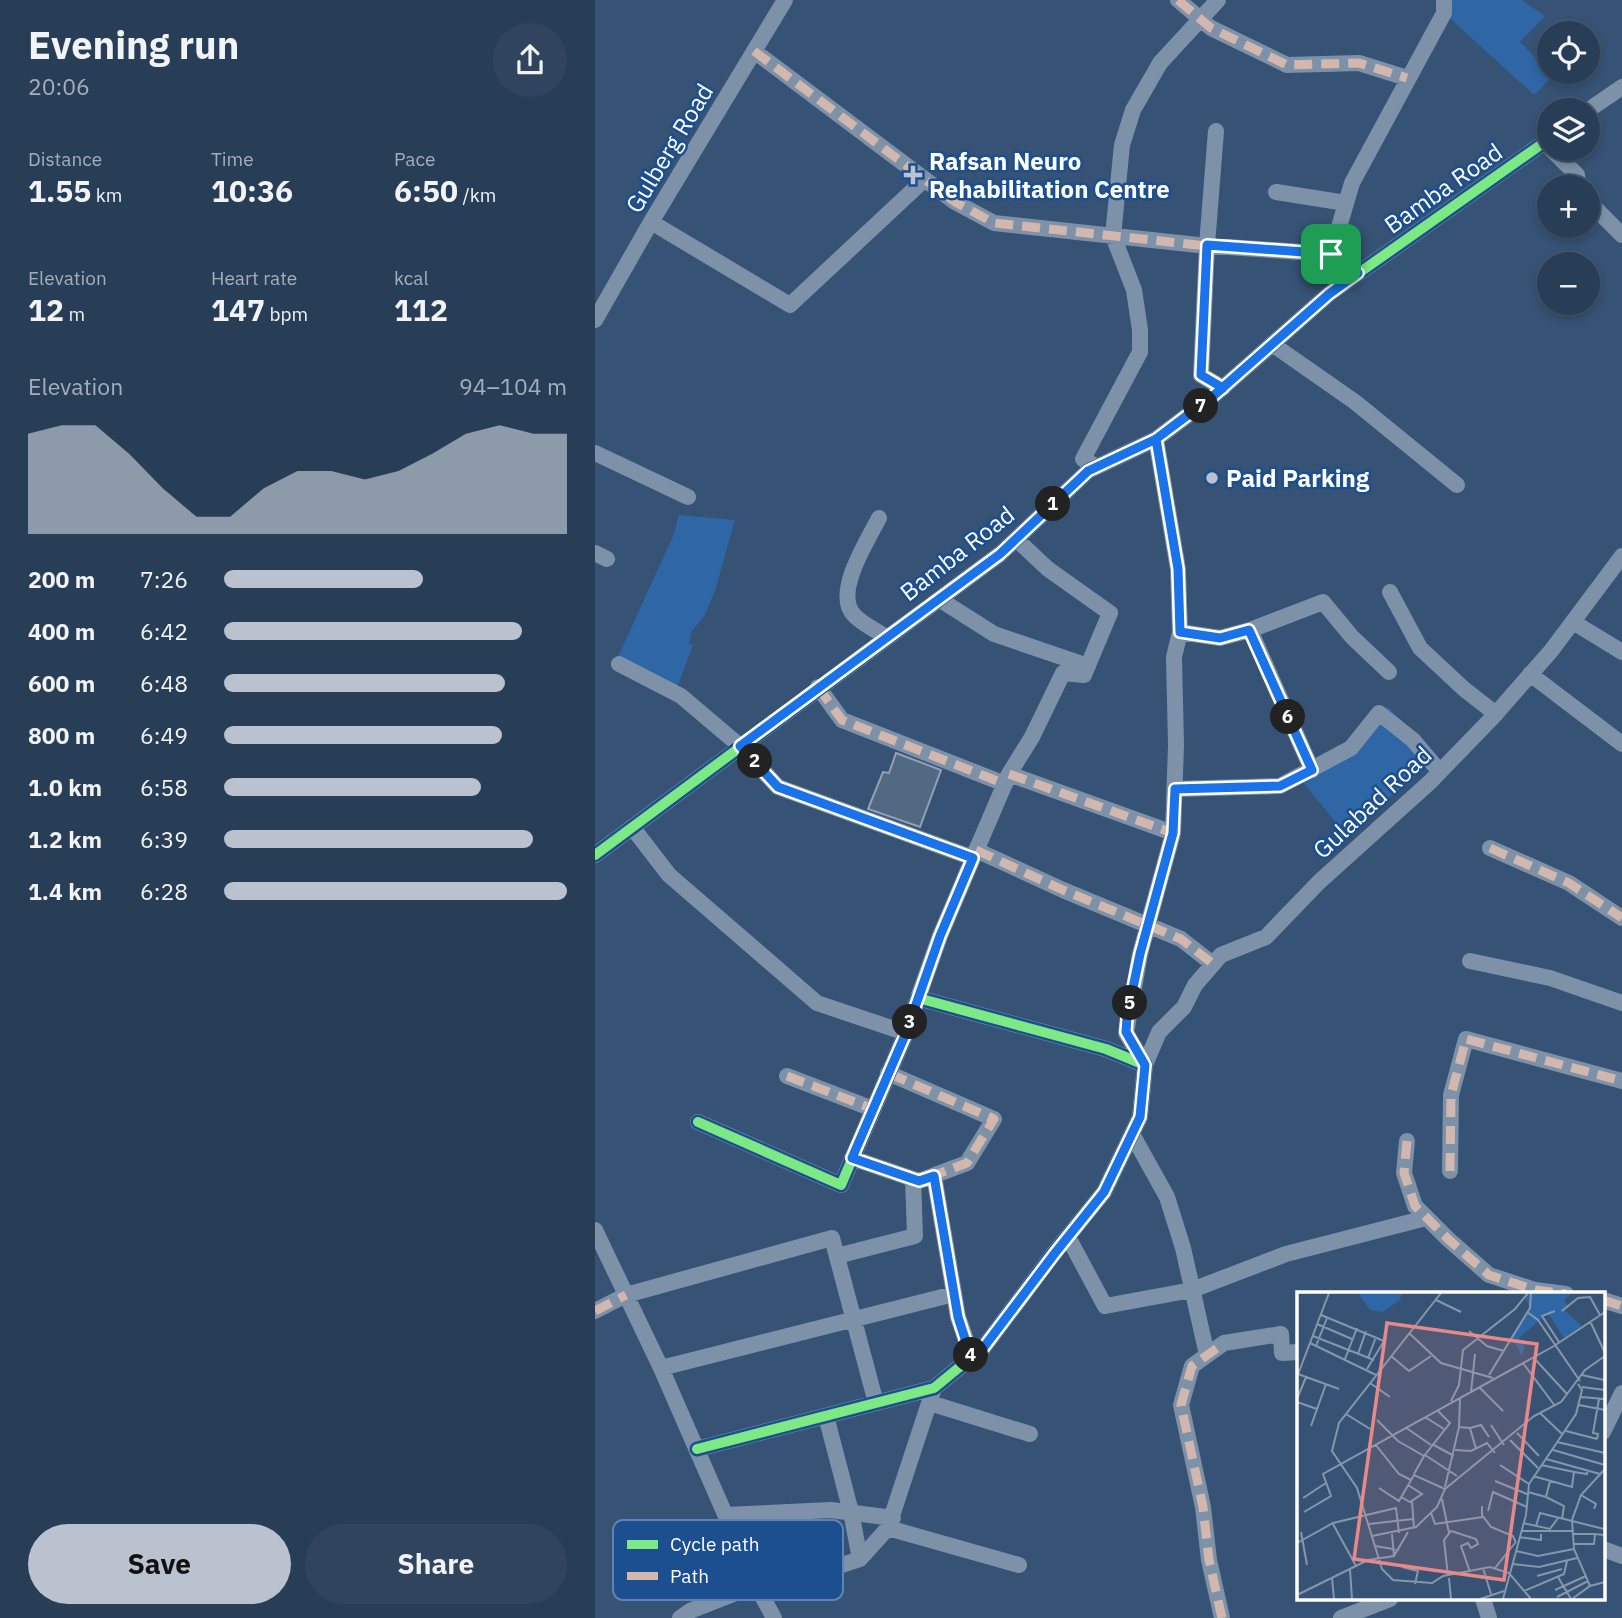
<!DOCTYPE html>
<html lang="en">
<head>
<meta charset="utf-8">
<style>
  body { margin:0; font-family:"IBM Plex Sans",sans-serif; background:#30455d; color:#f1f3f6; height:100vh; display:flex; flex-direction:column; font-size:26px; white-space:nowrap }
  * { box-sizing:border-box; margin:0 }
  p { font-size:23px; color:#a5aeba }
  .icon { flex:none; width:38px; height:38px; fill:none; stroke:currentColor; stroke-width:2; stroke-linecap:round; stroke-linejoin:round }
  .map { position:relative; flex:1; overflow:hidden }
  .sheet { display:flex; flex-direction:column; background:#283e57; width:595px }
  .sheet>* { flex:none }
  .controls { position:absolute; left:942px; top:21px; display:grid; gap:14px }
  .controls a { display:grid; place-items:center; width:63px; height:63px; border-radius:50%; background:#283e57; box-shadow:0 4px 10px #0003,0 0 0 2px #44576d; font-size:35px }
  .pin { position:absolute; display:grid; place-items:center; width:60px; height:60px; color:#fff; margin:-30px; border-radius:14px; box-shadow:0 4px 10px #0006 }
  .km { position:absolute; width:35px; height:35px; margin:-18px; border-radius:50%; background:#222; color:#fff; font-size:19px; line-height:35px; text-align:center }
  .round { display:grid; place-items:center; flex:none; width:74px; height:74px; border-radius:37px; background:#30455d }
  .headline { display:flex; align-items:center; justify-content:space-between; height:119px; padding:0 28px }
  h1 { font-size:38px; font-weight:800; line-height:52px }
  .stats { display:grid; grid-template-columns:repeat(3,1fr); gap:10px; height:119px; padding:7px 28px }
  .stats div { display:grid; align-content:center }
  .stats b { font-size:30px; font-weight:800 }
  .stats small { font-size:19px; font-weight:400 }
  .stats p { font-size:19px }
  .chart { height:196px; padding:14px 28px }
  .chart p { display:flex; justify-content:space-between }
  .chart svg { width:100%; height:126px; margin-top:7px; fill:#b9c2ce; opacity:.7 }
  .cta { display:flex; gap:14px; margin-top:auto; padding:14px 28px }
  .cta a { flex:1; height:80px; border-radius:42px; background:#b9c2ce; color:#111; font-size:28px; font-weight:800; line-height:80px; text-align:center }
  .cta a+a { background:#30455d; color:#f1f3f6 }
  ul { padding:0 28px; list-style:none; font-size:23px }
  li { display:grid; grid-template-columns:112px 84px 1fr; align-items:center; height:52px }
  li i { height:18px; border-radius:9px; background:#b9c2ce }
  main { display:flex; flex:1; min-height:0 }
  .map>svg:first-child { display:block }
  .green { fill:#2f66a5 }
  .building { fill:#526984; stroke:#92a2b6; stroke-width:2 }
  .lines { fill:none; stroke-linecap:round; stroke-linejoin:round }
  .minor { stroke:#7d92a8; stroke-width:16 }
  .quiet { stroke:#d1b7ad; stroke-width:9; stroke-dasharray:18 9; stroke-linecap:butt }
  .cycleway-casing { stroke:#1b4f8f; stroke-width:15 }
  .cycleway { stroke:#7ce984; stroke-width:10 }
  .route-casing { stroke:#fff; stroke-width:14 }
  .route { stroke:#1a73e8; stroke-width:9 }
  .poi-dot { fill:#b9c2ce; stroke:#1b4f8f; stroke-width:2.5 }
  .labels { text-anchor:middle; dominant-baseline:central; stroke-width:5; stroke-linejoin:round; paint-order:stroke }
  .street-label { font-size:24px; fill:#fff; stroke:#1b4f8f }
  .poi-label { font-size:24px; font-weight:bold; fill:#fff; stroke:#1b4f8f; text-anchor:start }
  .inset-road { fill:none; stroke:#8697ac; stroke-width:2 }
  .view { fill:#e88989; fill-opacity:0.15; stroke:#e88989; stroke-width:3.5 }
  .inset-edge { fill:none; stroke:#fff; stroke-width:3.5 }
  .key { fill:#1b4f8f; stroke:#5f84b1; stroke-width:2 }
  .key-label { font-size:19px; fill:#fff }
</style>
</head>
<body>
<main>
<section class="sheet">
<div class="headline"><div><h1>Evening run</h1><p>20:06</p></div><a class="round"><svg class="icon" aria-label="share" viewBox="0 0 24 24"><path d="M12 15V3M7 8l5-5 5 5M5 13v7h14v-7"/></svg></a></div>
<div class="stats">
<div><p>Distance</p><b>1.55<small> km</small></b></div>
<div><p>Time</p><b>10:36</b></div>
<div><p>Pace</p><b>6:50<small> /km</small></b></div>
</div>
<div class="stats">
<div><p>Elevation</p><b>12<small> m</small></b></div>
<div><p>Heart rate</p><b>147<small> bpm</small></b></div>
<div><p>kcal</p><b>112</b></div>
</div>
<div class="chart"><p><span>Elevation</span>94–104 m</p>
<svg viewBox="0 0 160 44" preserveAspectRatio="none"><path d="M0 44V9L10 6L20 6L30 16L40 28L50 38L60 38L70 28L80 22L90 22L100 25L110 22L120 16L130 9L140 6L150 9L160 9V44z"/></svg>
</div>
<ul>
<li><b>200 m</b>7:26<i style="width:58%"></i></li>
<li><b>400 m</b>6:42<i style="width:87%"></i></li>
<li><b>600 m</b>6:48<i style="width:82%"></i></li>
<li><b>800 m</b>6:49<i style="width:81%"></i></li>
<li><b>1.0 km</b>6:58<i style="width:75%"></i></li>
<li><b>1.2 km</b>6:39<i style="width:90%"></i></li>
<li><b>1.4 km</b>6:28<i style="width:100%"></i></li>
</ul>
<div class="cta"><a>Save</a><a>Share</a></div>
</section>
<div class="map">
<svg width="1027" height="1618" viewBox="0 0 1027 1618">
  <rect width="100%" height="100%" fill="#365274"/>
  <path class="green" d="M849,0H927L950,16L925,42L958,76L939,95L849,13Z
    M84,515L140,520L120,591L110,615L96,632L94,644L98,645L82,688L21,661L78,536Z
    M793,707L841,759L750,834L706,780Z"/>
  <path class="building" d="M301,753L346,770L325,827L273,809L288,772L294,773Z"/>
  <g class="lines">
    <path class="minor" d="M583,0L616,28L692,65L764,63L812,78
      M159,51L360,202L399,223L603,245L736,254L763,273
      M992,111L1027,87
      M621,131L612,245L606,375L628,388
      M956,149L982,175L984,187
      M681,192L751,203
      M992,200L1027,235
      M56,222L195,305L330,179
      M736,254L757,183L849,13V0
      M0,320L56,222L190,0
      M677,344L760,402L862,485
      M0,453L93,497
      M502,467L488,459L545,352V330L539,290L518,236L527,145L538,110L565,63L623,0
      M284,518C273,540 238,593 259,615C267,624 281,630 291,637
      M0,553L12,559
      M795,592L825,648L869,689L901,714
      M344,599L399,634L493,666
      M978,622L1027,652
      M655,630L728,602L757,637L794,672
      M585,632L625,638L655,630L717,770
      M24,664L86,696L145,746L183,787L378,858L345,936L323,998
      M935,674L1027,744
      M223,687L247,720L410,784
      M414,774L578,833
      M580,789L685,786L756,748L784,713L818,740L845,772
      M37,827L74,875L222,1003L311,1033
      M895,848L974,883L1027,918
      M381,850L468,890L586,939L618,964
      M0,855L405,554L493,471L561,439L616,398L734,294L954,139
      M378,858L414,774L437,737L468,673L489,675L515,613L453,569L421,539
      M875,961L955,978L1027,1003
      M550,1065L564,1032L589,1007L600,985L626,955L671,937L724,882L835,782L898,717L956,651L1027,556
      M550,1065L531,1033L545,954L578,833L581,745L579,657L585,632L583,569L561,439
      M192,1076L278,1109
      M537,1134L572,1197L588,1248L612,1355
      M812,1141L809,1173L820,1206L853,1239L894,1275L940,1290L971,1294
      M257,1158L324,1181L372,1163L399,1119L293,1073
      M855,1171L856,1095L871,1039L1027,1081
      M339,1176L363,1317L377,1357
      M0,1230L66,1368L161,1585L179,1618
      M473,1237L510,1306L597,1290L691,1254L831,1218
      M242,1256L320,1236L318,1179
      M1008,1300L1027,1306
      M0,1311L31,1295L237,1238L281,1403
      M66,1368L359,1294
      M335,1403L435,1434
      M231,1416L256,1512L265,1559
      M1008,1432L1027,1393
      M102,1449L339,1388L389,1347L459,1253L509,1192L545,1117L550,1065L511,1049L323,998L311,1033L246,1185L103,1122
      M131,1515L236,1510L298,1518
      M293,1528L424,1565
      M1008,1549L1027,1556
      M888,1599L894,1618
      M85,1618L95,1611L161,1585L241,1567L265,1559L293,1528L339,1388
      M627,1618L614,1560L608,1507L586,1405L597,1366L629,1343L686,1334L687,1353L703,1352
      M746,1618L795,1599"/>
    <path class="quiet" d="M583,0L616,28L692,65L764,63L812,78
      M159,51L360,202L399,223L603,245L736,254L763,273
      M223,687L247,720L410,784
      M145,746L183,787L378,858L345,936L323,998
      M414,774L578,833
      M895,848L974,883L1027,918
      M381,850L468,890L586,939L618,964
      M192,1076L278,1109
      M812,1141L809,1173L820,1206L853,1239L894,1275L940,1290L971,1294
      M257,1158L324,1181L372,1163L399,1119L293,1073
      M855,1171L856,1095L871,1039L1027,1081
      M1008,1300L1027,1306
      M0,1311L31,1295
      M627,1618L614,1560L608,1507L586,1405L597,1366L629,1343"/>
    <g class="cycleway-casing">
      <path id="cycleway" d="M0,855L405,554L493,471L561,439L616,398L734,294L954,139
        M102,1449L339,1388L389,1347L459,1253L509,1192L545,1117L550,1065L511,1049L323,998L311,1033L246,1185L103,1122"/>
    </g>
    <use href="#cycleway" class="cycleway"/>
  </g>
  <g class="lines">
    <g class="route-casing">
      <path id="route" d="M736,254L763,273L734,294L616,398L561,439L493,471L405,554L145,746L183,787L378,858L345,936L311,1033L257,1158L324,1181L339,1176L363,1317L376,1357L389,1347L460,1253L509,1192L545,1117L550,1065L531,1032L532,1017L545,954L578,833L580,789L685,786L717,770L654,630L625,638L585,632L583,569L561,439L628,388L606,375L612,245L736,254"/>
    </g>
    <use href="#route" class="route"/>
  </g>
  <g class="poi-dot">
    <path d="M314.5 164.5h7v7h7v7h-7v7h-7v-7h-7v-7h7z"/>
    <circle cx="617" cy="478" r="7"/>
  </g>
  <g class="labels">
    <g class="street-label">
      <text transform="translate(74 148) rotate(-59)">Gulberg Road</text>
      <text transform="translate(848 188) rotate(-35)">Bamba Road</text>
      <text transform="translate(362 553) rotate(-38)">Bamba Road</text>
      <text transform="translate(777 802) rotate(-43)">Gulabad Road</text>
    </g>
    <g class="poi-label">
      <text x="334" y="161">Rafsan Neuro<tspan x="334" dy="28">Rehabilitation Centre</tspan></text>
      <text x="631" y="478">Paid Parking</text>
    </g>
  </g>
  <g transform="translate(702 1292)">
    <rect width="308" height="308" fill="#365274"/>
    <path d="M61,1H105L103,8L86,20L73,18ZM231,1H275L267,8L271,14L267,18L285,34L267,46L251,21L222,46L228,52L225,64L214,44L233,16L227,4Z" fill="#2f66a5"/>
    <path class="inset-road" d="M144,1L42,131L35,159L60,196L85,277L96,288L135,291L146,284L193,275L212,281L234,307M139,8L164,20M258,19L245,24L262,50M265,19L281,6L293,5L303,23M230,20L241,28L283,89M24,23L87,49L70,77M293,29L308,61M20,32L55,47M172,39L190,54L207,59M112,41L144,71L196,86M16,44L77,68M13,51L79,83M19,54L30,26M61,62L69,39M94,64L112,79L134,64M236,65L270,102M71,66L79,45M48,67L60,36M226,71L258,114M1,82L42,97M192,83L233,16L234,1M285,83L307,88M0,85L32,1M73,91L93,105M182,95L206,119M285,95L308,98M174,100L178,62M284,105L308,107M0,107L9,85M154,109L162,93L166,58L218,17L231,1M0,110L20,117M282,113L308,118M243,121L266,143M49,122L73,137M128,125L147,137M80,128L101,149L127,164L117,182M194,133L207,153M14,134L29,92M108,135L134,153M162,135L173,136L179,157M173,136L184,133L192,145M269,139L300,147M220,141L242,164M300,147L301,142L296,141L302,107M213,148L241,176M260,150L308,161M78,152L102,182L114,188M135,152L157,164M158,158L174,159L190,151L198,161M256,158L308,173M128,163L160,184M127,164L153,131L140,118M249,167L303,182M203,173L232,192M244,173L277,180M236,184L275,195L277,180L290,182L291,178M198,189L230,202M148,195L162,135L163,106M148,197L237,124L264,110L288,78L308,64M231,200L249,205L253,189M284,203L299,212L297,217M104,205L113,210L125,202L111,193M249,205L267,214L265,227M6,206L29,191M145,207L152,241M115,209L117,236M185,214V223L194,235L216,244L219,251M191,219L196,200L230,215M7,220L34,204L26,182L257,54L308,20M134,221L138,232L186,225M226,231L253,237L261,226M36,232L59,274M72,232L116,227M239,234L243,221L307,237M224,239H275M4,240L10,273M95,242L97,264M276,242H298M75,244L119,235L140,215L148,197L117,183L102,209L82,196M222,245L244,248V242M0,251L36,231L99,216L102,241M276,252H297L298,242L307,243M78,254L102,258M219,259L241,264L277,257M215,272L242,275L280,266M105,275L121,279L118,292M186,276L194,302M198,276L218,251M53,278L55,307M151,284L147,248L154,239L179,247L181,252L174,256L171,251L164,254L173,280M240,284L265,277M261,285L274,307M35,286L37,307M152,286L154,307M293,294L277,257L275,228L284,203L308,177M258,298L289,284M227,299L267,282L270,269M0,303L71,268L97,264L111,240M260,305L291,289M183,307L207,299M206,307L229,223L232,192L279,122L285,98L281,92M275,307L293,294L308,290"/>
    <path class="view" d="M90,31L240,52L207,288L57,267Z"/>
    <rect width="308" height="308" class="inset-edge"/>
  </g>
  <rect x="18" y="1520" width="230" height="80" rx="10" class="key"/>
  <rect x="32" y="1540" width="31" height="9" fill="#7ce984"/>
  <rect x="32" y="1572" width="31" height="8" fill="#d1b7ad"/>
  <g class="key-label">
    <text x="75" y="1551">Cycle path</text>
    <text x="75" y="1583">Path</text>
  </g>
</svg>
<div class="controls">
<a><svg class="icon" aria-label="locate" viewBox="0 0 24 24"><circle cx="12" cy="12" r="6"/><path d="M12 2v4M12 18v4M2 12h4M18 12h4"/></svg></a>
<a><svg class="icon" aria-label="layers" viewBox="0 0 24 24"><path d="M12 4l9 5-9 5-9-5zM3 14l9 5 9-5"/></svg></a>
<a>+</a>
<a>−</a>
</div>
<div class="pin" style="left:736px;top:254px;background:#1e9e55"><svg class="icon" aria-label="arrive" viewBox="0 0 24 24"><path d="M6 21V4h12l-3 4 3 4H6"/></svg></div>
<b class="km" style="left:458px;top:504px">1</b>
<b class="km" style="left:160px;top:761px">2</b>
<b class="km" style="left:315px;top:1022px">3</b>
<b class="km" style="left:376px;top:1355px">4</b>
<b class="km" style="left:535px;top:1003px">5</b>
<b class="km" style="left:693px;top:717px">6</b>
<b class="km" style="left:606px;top:406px">7</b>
</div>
</main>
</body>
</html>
